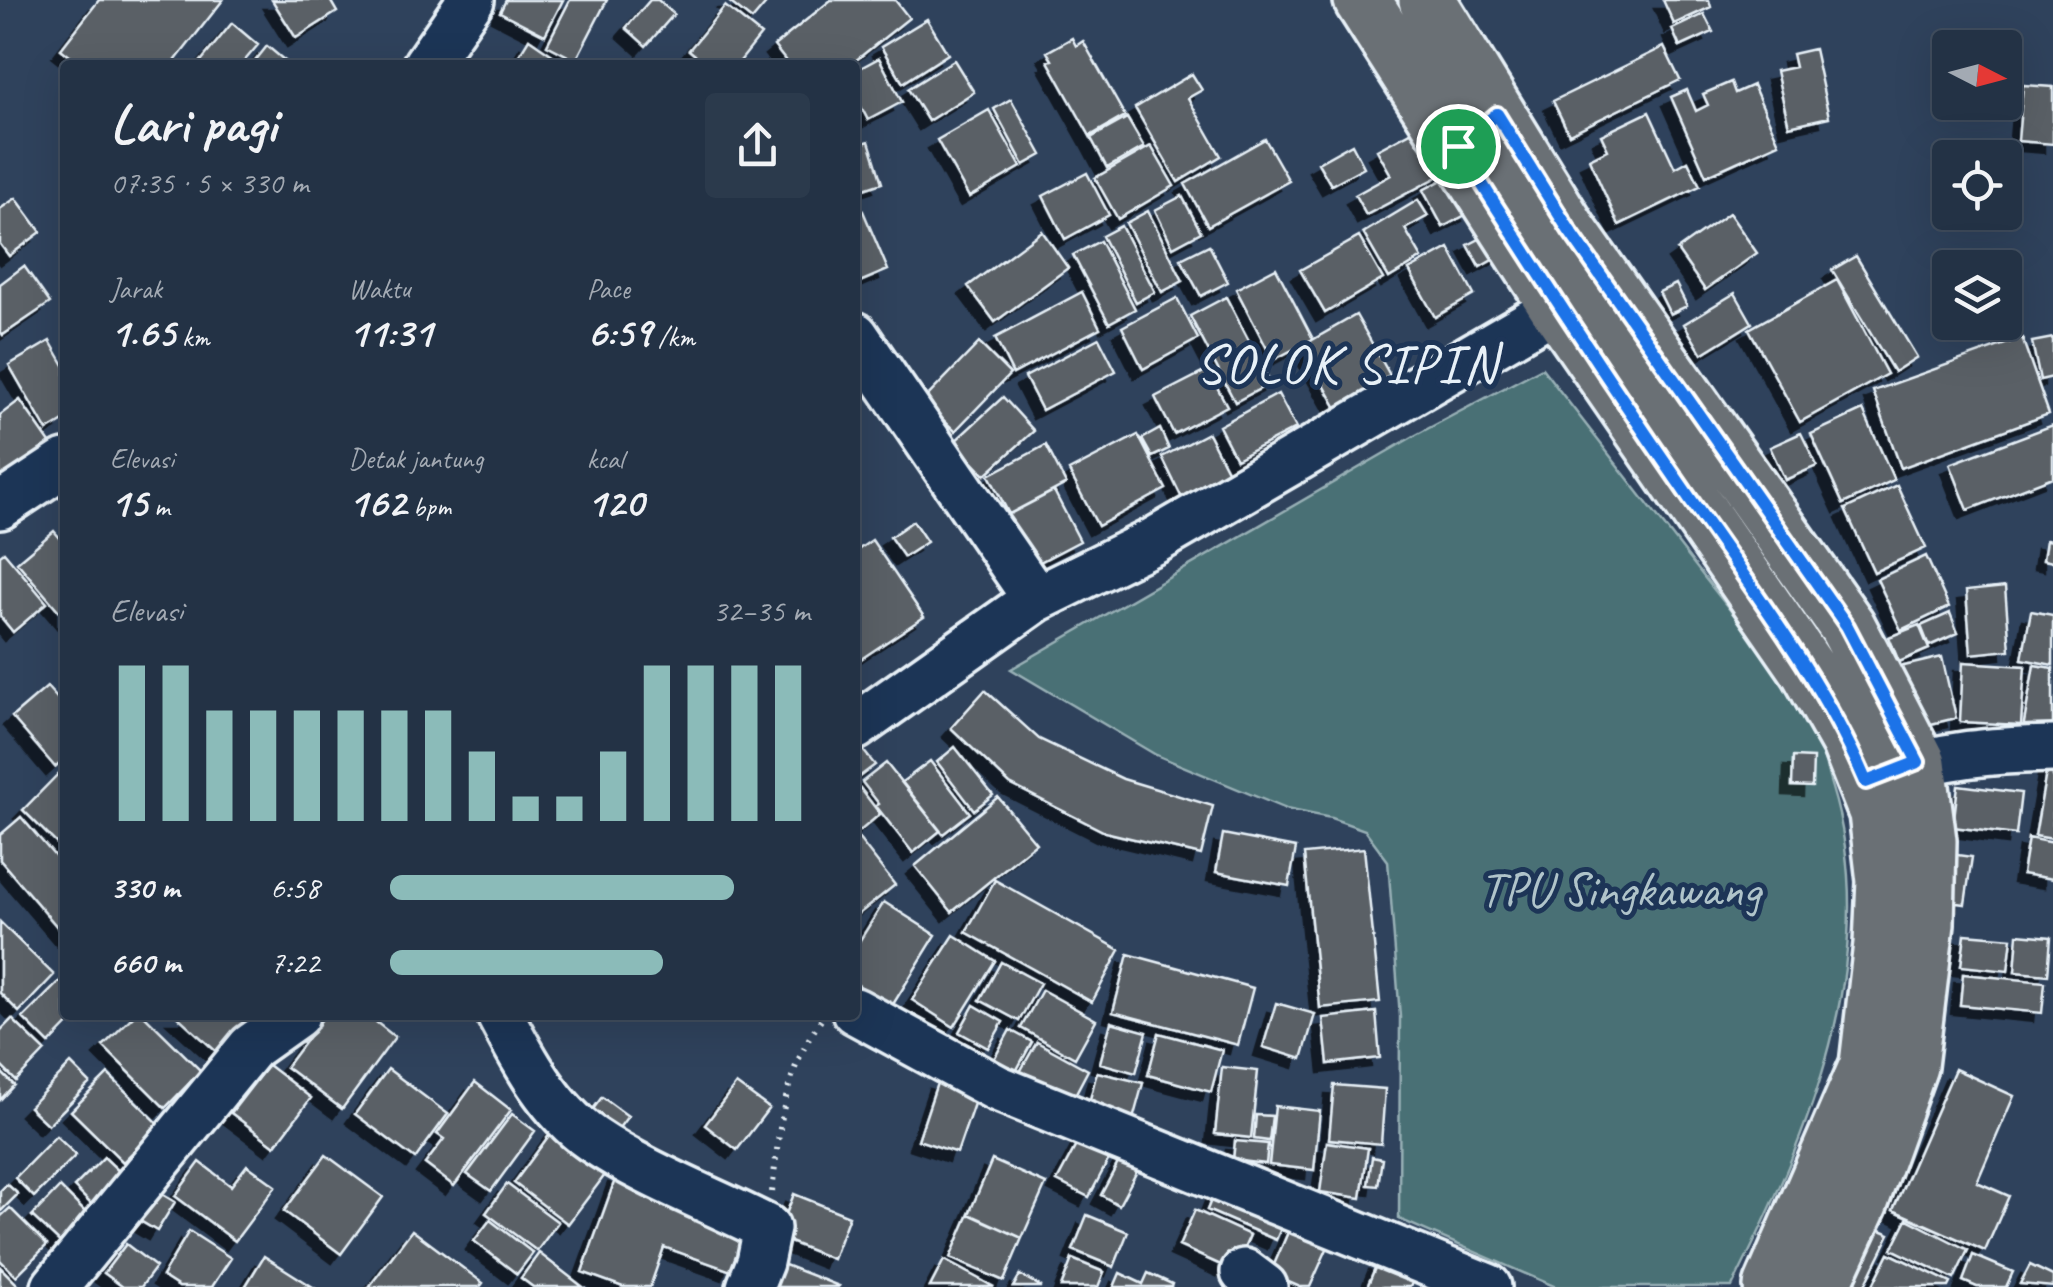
<!DOCTYPE html>
<html lang="id">
<head>
<meta charset="utf-8">
<style>
  body { margin:0; font-family:Caveat,sans-serif; background:#2b3a4c; color:#f1f3f6; height:100vh; display:flex; flex-direction:column; font-size:38px; white-space:nowrap }
  * { box-sizing:border-box; margin:0 }
  p { font-size:32px; color:#a3aab3 }
  .icon { flex:none; width:55px; height:55px; fill:none; stroke:currentColor; stroke-width:2; stroke-linecap:round; stroke-linejoin:round }
  .map { position:relative; flex:1; overflow:hidden }
  .details { position:absolute; left:60px; top:60px; width:800px; height:960px; display:flex; flex-direction:column; background:#233245; border-radius:10px; box-shadow:0 10px 40px #0002,0 0 0 2px #404d5e }
  .details>* { flex:none }
  .needle { width:65px; rotate:96deg }
  .tools { position:absolute; left:1932px; top:30px; display:grid; gap:20px }
  .tools a { display:grid; place-items:center; width:90px; height:90px; border-radius:10px; background:#233245; box-shadow:0 10px 40px #0002,0 0 0 2px #404d5e; font-size:50px }
  .pin { position:absolute; display:grid; place-items:center; width:85px; height:85px; color:#fff; margin:-42px; border:5px solid #fff; border-radius:50%; box-shadow:0 2px 10px #0007 }
  .round { display:grid; place-items:center; flex:none; width:105px; height:105px; border-radius:10px; background:#2b3a4c }
  .head { display:flex; align-items:center; justify-content:space-between; height:170px; padding:0 50px }
  h1 { font-size:55px; font-weight:700; line-height:75px }
  .metrics { display:grid; grid-template-columns:repeat(3,1fr); gap:15px; height:170px; padding:10px 50px }
  .metrics div { display:grid; align-content:center }
  .metrics b { font-size:42px; font-weight:700 }
  .metrics small { font-size:28px; font-weight:400 }
  .metrics p { font-size:28px }
  .chart { height:280px; padding:20px 50px }
  .chart p { display:flex; justify-content:space-between }
  .chart svg { width:100%; height:180px; margin-top:10px; stroke:#8bbbb9; stroke-width:6 }
  ul { padding:0 50px; list-style:none; font-size:32px }
  li { display:grid; grid-template-columns:160px 120px 1fr; align-items:center; height:75px }
  li i { height:25px; border-radius:12px; background:#8bbbb9 }
  .map>svg:first-child { display:block }
  .green { fill:#497074; stroke:#98b0b6; stroke-width:2.5 }
  .building { fill:#5a6066; stroke:#e8f1f8; stroke-width:2.5; filter:url(#shadow) }
  .lines { fill:none; stroke-linecap:round; stroke-linejoin:round }
  .minor-casing { stroke:#e8f1f8; stroke-width:52 }
  .major-casing { stroke:#e8f1f8; stroke-width:62 }
  .path { stroke:#e8f1f8; stroke-width:6; stroke-dasharray:2.5 8; stroke-linecap:butt }
  .minor { stroke:#1d3557; stroke-width:45 }
  .major { stroke:#6b7074; stroke-width:55 }
  .route-casing { stroke:#fff; stroke-width:20 }
  .route { stroke:#1a73e8; stroke-width:12 }
  .labels { text-anchor:middle; dominant-baseline:central; stroke-width:10; stroke-linejoin:round; paint-order:stroke }
  .park-label { font-size:50px; fill:#b0c4ca; stroke:#1d3557 }
  .quarter-label { font-size:55px; letter-spacing:2.5px; fill:#e8f1f8; stroke:#1d3557 }
</style>
</head>
<body>
<div class="map">
<svg width="2053" height="1287" viewBox="0 0 2053 1287">
  <defs>
    <filter id="shadow"><feDropShadow dx="-9" dy="9" stdDeviation="0" flood-color="#0009"/></filter>
  </defs>
  <rect width="100%" height="100%" fill="#2f425c"/>
  <filter id="ink" filterUnits="userSpaceOnUse"><feTurbulence type="fractalNoise" baseFrequency=".01" numOctaves="2"/><feDisplacementMap in="SourceGraphic" scale="20" xChannelSelector="R" yChannelSelector="G"/><feConvolveMatrix kernelMatrix="1 2 1 2 8 2 1 2 1" color-interpolation-filters="sRGB"/></filter>
  <g filter="url(#ink)">
    <path class="green" d="M1542,368C1596,438 1650,507 1704,577C1745,629 1787,679 1816,738C1824,754 1827,772 1832,788C1884,959 1808,1136 1732,1287H1556L1399,1219L1400,1017L1388,861L1365,830L1331,818L1286,809L1156,755L1011,669L1414,436Z"/>
    <path class="building" d="M99,0H223L172,65H81L61,49Z
      M272,0H330L337,12L296,38Z
      M506,0H563L545,35L500,12Z
      M570,0H607L576,60L547,45Z
      M650,0H658L674,14L646,46L626,28Z
      M727,0H769L752,20Z
      M831,0H895L909,18L850,65H789L774,46Z
      M1663,0H1709L1711,7L1674,24Z
      M725,6L761,35L737,65H707L689,50Z
      M1704,14L1713,32L1680,47L1672,29Z
      M927,19L948,54L903,83L881,47Z
      M232,23L258,45L241,65H198Z
      M1072,38L1076,46L1083,41L1125,116L1090,136L1048,61L1052,60L1047,52Z
      M529,39L567,65H513Z
      M267,46L290,65H252Z
      M1664,47L1680,80L1569,134L1553,101Z
      M1814,49L1829,117L1789,126L1776,71L1795,67L1792,54Z
      M879,58L902,102L868,120L855,95V71Z
      M954,60L974,92L928,121L908,89Z
      M1192,74L1202,90L1188,98L1221,156L1178,182L1135,108Z
      M1731,82L1735,93L1753,85L1779,143L1706,176L1671,97L1687,90L1696,111L1708,105L1703,94Z
      M2023,85L2053,87V144L2018,141Z
      M1011,99L1042,155L1024,165L994,109Z
      M989,110L1021,167L969,197L937,140Z
      M1649,112L1675,168L1688,161L1700,186L1619,225L1589,159L1608,150L1601,135Z
      M1127,118L1144,147L1107,168L1091,138Z
      M1422,126L1447,172L1366,215L1355,195L1391,175L1377,150Z
      M1265,139L1289,181L1208,226L1185,184Z
      M869,141L882,183L855,192V146Z
      M1352,144L1364,167L1331,185L1318,163Z
      M1151,146L1174,186L1118,219L1095,178Z
      M1087,173L1109,215L1065,239L1043,196Z
      M1452,175L1471,212L1443,227L1423,190Z
      M1182,196L1201,232L1173,247L1155,210Z
      M16,198L41,232L9,256L0,244V209Z
      M1418,200L1428,216L1405,229L1422,258L1389,278L1363,233Z
      M863,211L888,270L855,284V215Z
      M1148,211L1183,281L1162,292L1126,223Z
      M1729,213L1757,253L1705,290L1677,250Z
      M1121,226L1155,292L1136,302L1102,236Z
      M1497,230L1508,251L1480,267L1468,245Z
      M1042,231L1068,268L995,322L968,286Z
      M1359,237L1383,279L1325,313L1300,270Z
      M1100,241L1135,309L1109,323L1073,255Z
      M1209,245L1228,282L1201,296L1181,259Z
      M1449,248L1474,295L1435,317L1409,270Z
      M1856,256L1917,357L1894,372L1832,270Z
      M24,266L50,303L3,335L0,331V284Z
      M1276,268L1313,339L1273,360L1236,289Z
      M1837,280L1887,374L1800,422L1749,329Z
      M1676,284L1687,306L1670,314L1659,292Z
      M1082,292L1100,328L1013,374L995,338Z
      M1735,293L1752,323L1702,354L1684,324Z
      M1226,297L1271,383L1235,402L1190,316Z
      M1177,298L1198,339L1143,369L1122,327Z
      M1356,315L1391,377L1337,408L1302,346Z
      M1099,338L1116,371L1042,410L1025,377Z
      M2022,338L2049,414L1901,468L1873,391Z
      M2053,338V377L2040,380L2032,342Z
      M50,341L65,367V420L47,431L9,365Z
      M979,343L1010,374L955,431L923,401Z
      M1208,370L1227,406L1174,434L1155,397Z
      M1278,394L1296,428L1236,459L1219,426Z
      M1003,397L1034,431L985,475L954,442Z
      M20,400L57,453L0,495V415Z
      M1863,410L1894,480L1843,504L1811,434Z
      M2053,425V477L1968,510L1950,464Z
      M1160,429L1169,449L1152,457L1142,439Z
      M1208,433L1230,476L1183,500L1162,457Z
      M1801,433L1817,466L1785,480L1770,447Z
      M1138,435L1166,489L1098,526L1069,471Z
      M1046,445L1066,484L1009,514L989,475Z
      M1897,485L1926,548L1874,572L1845,509Z
      M1054,491L1080,541L1034,565L1008,515Z
      M913,521L927,542L904,557L890,537Z
      M54,531L65,544V618L17,562Z
      M872,540L924,617L855,663V552Z
      M2046,540L2053,541V562L2043,560Z
      M4,552L47,603L13,632L0,616V555Z
      M1926,556L1949,607L1901,630L1877,579Z
      M2005,587L2010,650L1971,654L1966,591Z
      M2031,611L2053,615V665L2022,659Z
      M1950,613L1958,633L1929,646L1921,626Z
      M1919,625L1929,649L1899,662L1889,637Z
      M1942,657L1956,718L1914,728L1900,667Z
      M1963,662L2025,666L2021,725L1960,722Z
      M2034,665L2053,668V734L2023,729Z
      M47,687L65,707V758L55,767L12,717Z
      M985,690L1039,739L1123,779L1213,806L1201,855L1105,832L1010,784L951,728Z
      M955,747L993,795L974,810L937,762Z
      M863,750L875,765L855,780V756Z
      M1793,757L1813,758L1812,787L1792,786Z
      M930,761L970,813L943,834L902,782Z
      M2048,761L2053,762V839L2035,836Z
      M886,763L940,831L913,853L876,806L879,804L862,782Z
      M65,767V852L23,810Z
      M1958,785L2021,793L2016,835L1953,827Z
      M860,788L880,814L860,831L855,825V792Z
      M998,797L1036,843L952,912L915,866Z
      M21,817L65,868V936L0,860V835Z
      M855,834L895,885L855,917Z
      M1223,834L1296,848L1289,886L1216,872Z
      M2028,838L2053,843V879L2022,874Z
      M1364,848L1380,1002L1320,1008L1304,854Z
      M1943,853L1972,857L1965,904L1936,900Z
      M995,880L1120,950L1092,1002L966,932Z
      M884,902L936,935L892,1006L855,983V948Z
      M0,922L54,975L19,1012L0,993Z
      M1965,934L2012,938L2008,971L1961,966Z
      M2018,934L2051,937L2048,975L2015,972Z
      M954,935L995,961L954,1027L912,1000Z
      M1128,954L1253,988L1238,1045L1113,1012Z
      M1001,962L1040,983L1019,1021L980,1000Z
      M1963,974L2045,982L2042,1013L1960,1005Z
      M60,981L65,986V1015H77L49,1044L23,1018Z
      M1042,990L1096,1020L1075,1058L1021,1028Z
      M1276,1003L1315,1014L1302,1059L1263,1047Z
      M974,1005L1003,1022L988,1048L959,1032Z
      M1376,1012L1380,1058L1328,1064L1323,1018Z
      M134,1015H144L201,1071L165,1108L103,1046Z
      M176,1015H241L249,1023L220,1055Z
      M325,1015H367L395,1037L342,1109L286,1067Z
      M12,1019L45,1051L16,1081L0,1065V1031Z
      M1111,1022L1147,1032L1136,1073L1100,1063Z
      M1010,1030L1032,1042L1009,1084L987,1072Z
      M1159,1033L1222,1050L1211,1092L1148,1075Z
      M1037,1042L1088,1070L1068,1108L1016,1079Z
      M71,1064L90,1083L48,1125L29,1107Z
      M268,1065L311,1098L275,1146L231,1113Z
      M1222,1067L1258,1071L1251,1138L1215,1134Z
      M388,1069L448,1114L415,1159L355,1114Z
      M1955,1069L2014,1096L1977,1182L2009,1196L1985,1251L1893,1210Z
      M0,1071L14,1085L0,1100Z
      M1097,1072L1143,1083L1132,1123L1087,1111Z
      M108,1074L160,1125L123,1162L71,1111Z
      M938,1080L978,1092L957,1153L918,1140Z
      M475,1082L511,1110L454,1186L425,1164L444,1139L437,1134Z
      M736,1084L769,1108L737,1150L705,1125Z
      M1334,1085L1385,1089L1381,1144L1329,1139Z
      M602,1097L628,1116L607,1144L582,1124Z
      M1275,1106L1320,1111L1314,1170L1269,1165Z
      M512,1114L535,1131L491,1191L467,1174Z
      M1256,1115L1272,1116L1269,1141L1254,1139Z
      M556,1126L611,1167L568,1224L514,1183Z
      M56,1136L76,1155L34,1197L15,1178Z
      M1080,1138L1111,1155L1089,1197L1057,1181Z
      M1235,1141L1268,1144L1266,1164L1233,1160Z
      M1327,1142L1368,1148L1361,1198L1320,1192Z
      M1124,1152L1142,1162L1119,1205L1101,1195Z
      M326,1155L383,1197L341,1254L284,1211Z
      M104,1157L125,1177L95,1208L74,1187Z
      M1372,1157L1382,1159L1378,1186L1368,1185Z
      M992,1160L1046,1184L1022,1238L969,1214Z
      M200,1162L231,1186L247,1165L276,1186L235,1241L175,1196Z
      M617,1174L748,1221L731,1271L664,1247L650,1287H623L582,1272Z
      M1218,1183L1287,1214L1276,1240L1207,1210Z
      M7,1184L18,1194L0,1212V1191Z
      M507,1184L558,1222L537,1251L486,1213Z
      M60,1187L93,1220L66,1248L32,1216Z
      M155,1190L175,1202L157,1231L137,1219Z
      M794,1194L849,1216L833,1259L777,1237Z
      M10,1208L47,1245L16,1276L0,1260V1217Z
      M1195,1210L1250,1235L1234,1271L1179,1246Z
      M969,1214L1022,1238L1004,1281L950,1258Z
      M1087,1215L1128,1232L1114,1267L1073,1250Z
      M1907,1219L1968,1250L1954,1279L1892,1249Z
      M490,1220L533,1253L517,1274L474,1241Z
      M1292,1223L1331,1240L1310,1287H1300L1270,1274Z
      M1878,1229L1890,1234L1864,1287L1852,1282Z
      M412,1230L483,1283L480,1287H369Z
      M189,1231L231,1258L212,1287H179L162,1276Z
      M126,1244L156,1267L141,1287H123L104,1273Z
      M539,1253L583,1287H533L521,1278Z
      M1889,1253L1951,1283L1949,1287H1872Z
      M1973,1255L2013,1272L2006,1287H1977L1963,1281Z
      M264,1256L313,1287H245Z
      M767,1258L839,1286L838,1287H756Z
      M1072,1259L1104,1272L1098,1287H1061Z
      M944,1260L994,1287H930Z
      M1378,1261L1415,1277L1410,1287H1367Z
      M2030,1265L2053,1276V1287L2020,1284Z
      M0,1267L20,1287H0Z
      M1120,1273L1143,1284L1148,1273L1172,1284L1171,1287H1114Z
      M1020,1275L1042,1287H1013Z"/>
    <g class="lines">
      <g class="minor-casing">
        <path id="minor" d="M426,65L471,0
          M855,335L1036,599
          M0,506L65,463
          M855,727L1036,599L1154,541L1558,307
          M1887,774C1942,754 1994,750 2053,749
          M855,1011L997,1088L1488,1287
          M500,1015C523,1059 550,1110 592,1139C645,1175 710,1199 767,1228L760,1262L750,1287
          M1244,1272L1264,1287
          M55,1287L251,1047L296,1015"/>
      </g>
      <g class="major-casing">
        <path id="major" d="M1362,0L1558,307L1809,671L1849,742L1877,813L1885,881L1882,944L1868,1065L1772,1287
          M1427,0L1569,231L1847,626L1918,763L1928,841L1926,923L1909,1066L1860,1202L1821,1287"/>
      </g>
      <path class="path" d="M772,1192C780,1127 782,1075 821,1020"/>
      <use href="#minor" class="minor"/>
      <use href="#major" class="major"/>
    </g>
  </g>
  <g class="lines" filter="url(#ink)">
    <g class="route-casing">
      <path id="route" d="M1497,114L1569,230L1847,626L1918,762L1866,782C1823,681 1755,593 1693,503C1612,386 1534,267 1458,146Z"/>
    </g>
    <use href="#route" class="route"/>
  </g>
  <g class="labels">
    <g class="park-label">
      <text x="1620" y="889">TPU Singkawang</text>
    </g>
    <g class="quarter-label">
      <text x="1347" y="364">SOLOK SIPIN</text>
    </g>
  </g>
</svg>
<div class="tools">
<a><svg class="needle" viewBox="-14 -14 28 28"><path d="M0-13l5 13h-10z" fill="#e53935"/><path d="M0 13l5-13h-10z" fill="#a3aab3"/></svg></a>
<a><svg class="icon" aria-label="locate" viewBox="0 0 24 24"><circle cx="12" cy="12" r="6"/><path d="M12 2v4M12 18v4M2 12h4M18 12h4"/></svg></a>
<a><svg class="icon" aria-label="layers" viewBox="0 0 24 24"><path d="M12 4l9 5-9 5-9-5zM3 14l9 5 9-5"/></svg></a>
</div>
<div class="pin" style="left:1458px;top:146px;background:#1e9e55"><svg class="icon" aria-label="arrive" viewBox="0 0 24 24"><path d="M6 21V4h12l-3 4 3 4H6"/></svg></div>
<section class="details">
<div class="head"><div><h1>Lari pagi</h1><p>07:35 · 5 × 330 m</p></div><a class="round"><svg class="icon" aria-label="share" viewBox="0 0 24 24"><path d="M12 15V3M7 8l5-5 5 5M5 13v7h14v-7"/></svg></a></div>
<div class="metrics">
<div><p>Jarak</p><b>1.65<small> km</small></b></div>
<div><p>Waktu</p><b>11:31</b></div>
<div><p>Pace</p><b>6:59<small> /km</small></b></div>
</div>
<div class="metrics">
<div><p>Elevasi</p><b>15<small> m</small></b></div>
<div><p>Detak jantung</p><b>162<small> bpm</small></b></div>
<div><p>kcal</p><b>120</b></div>
</div>
<div class="chart"><p><span>Elevasi</span>32–35 m</p>
<svg viewBox="0 0 160 44" preserveAspectRatio="none"><path d="M5 44V6M15 44V6M25 44V17M35 44V17M45 44V17M55 44V17M65 44V17M75 44V17M85 44V27M95 44V38M105 44V38M115 44V27M125 44V6M135 44V6M145 44V6M155 44V6"/></svg>
</div>
<ul>
<li><b>330 m</b>6:58<i style="width:82%"></i></li>
<li><b>660 m</b>7:22<i style="width:65%"></i></li>
</ul>
</section>
</div>
</body>
</html>
